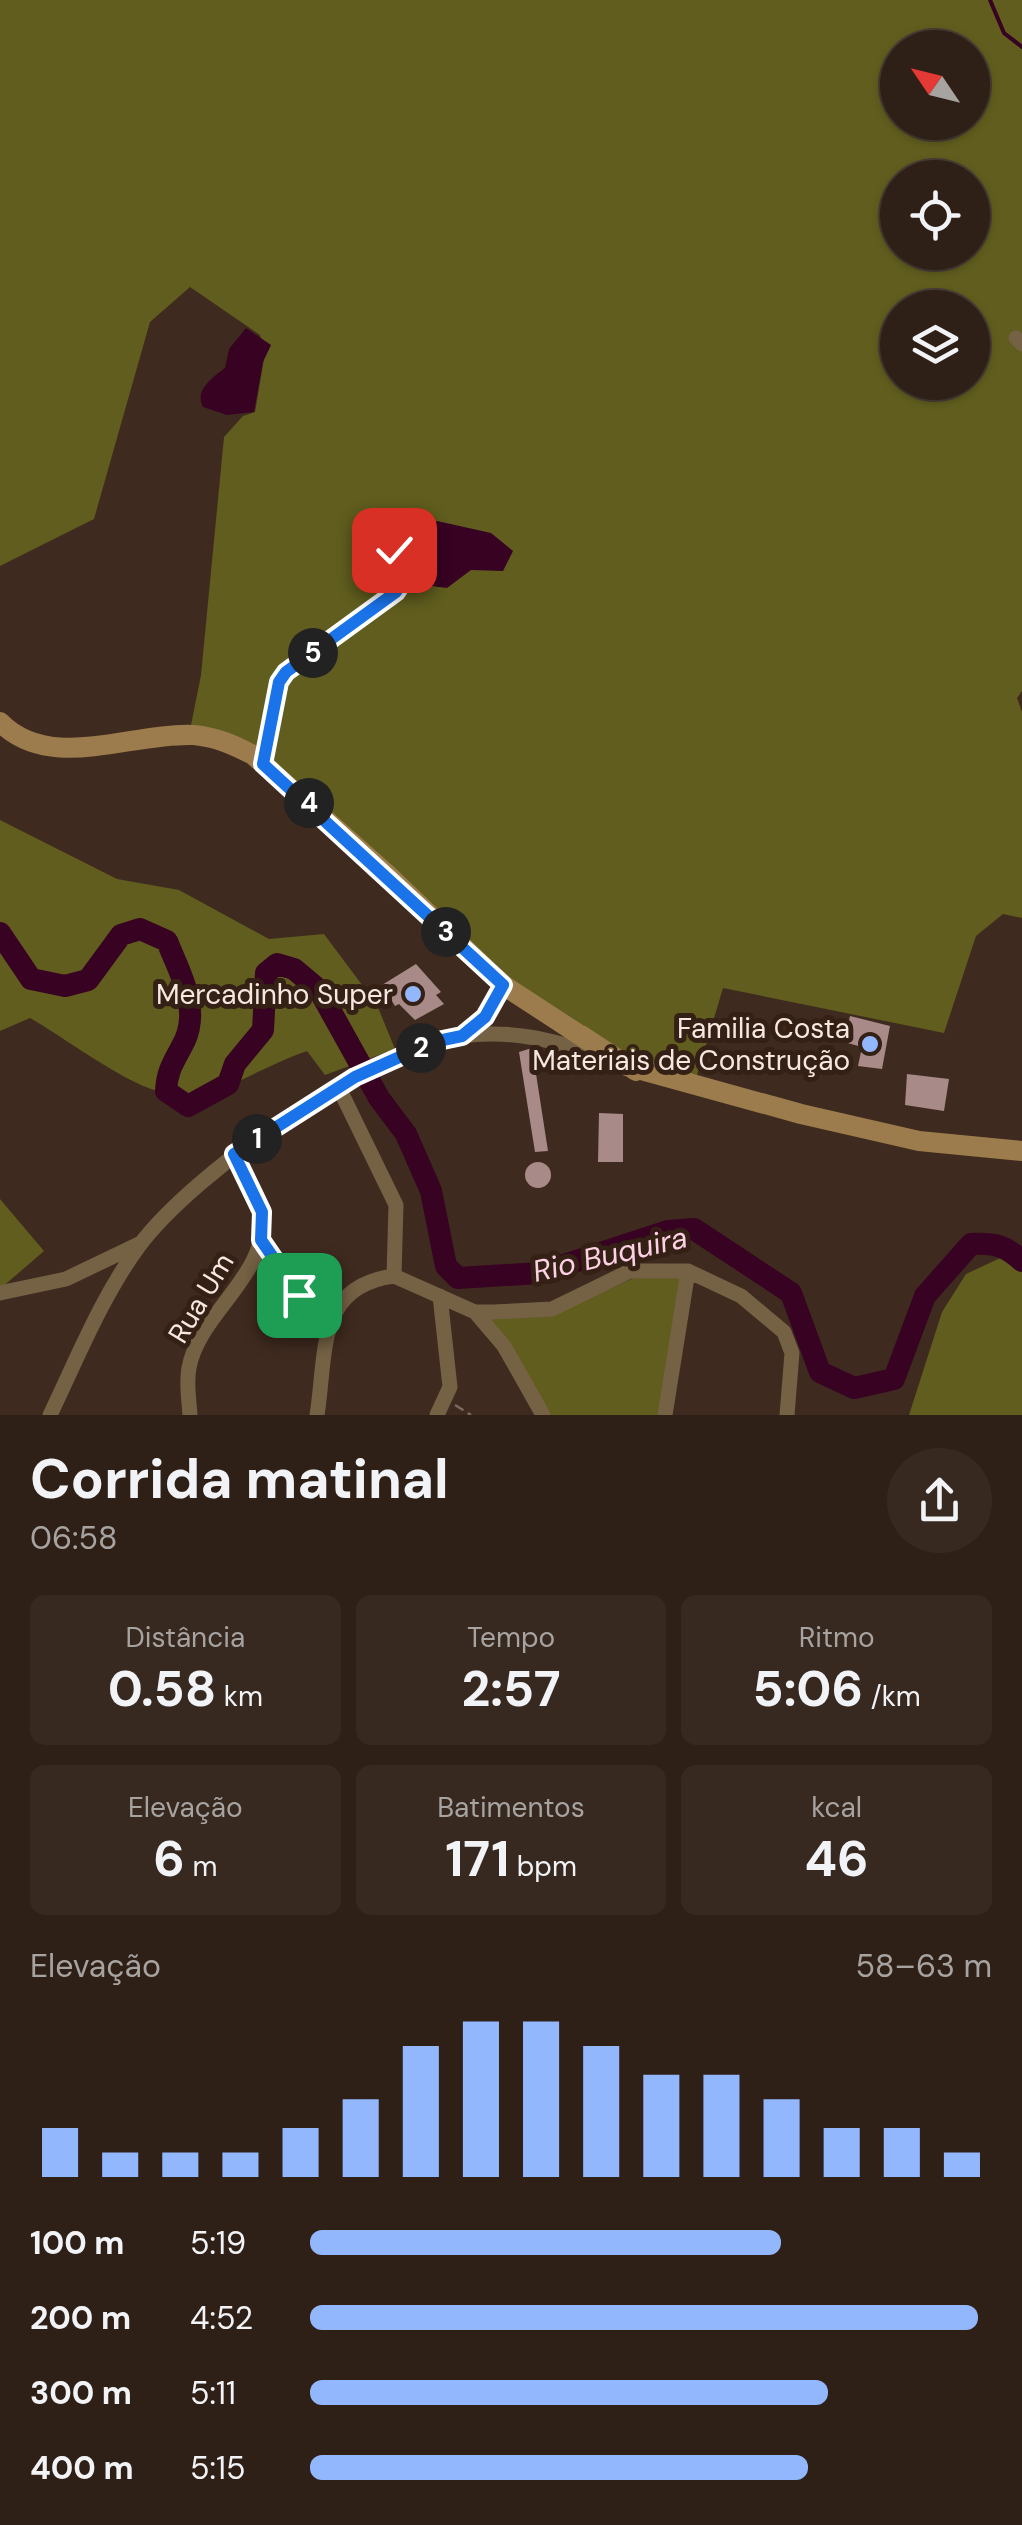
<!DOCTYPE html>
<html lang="pt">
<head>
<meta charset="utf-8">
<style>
  body { margin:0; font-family:"DM Sans",sans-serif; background:#372820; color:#f1f3f6; height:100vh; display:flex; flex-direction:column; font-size:38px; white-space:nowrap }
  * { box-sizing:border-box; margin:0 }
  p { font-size:32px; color:#a7a3a1 }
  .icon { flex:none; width:55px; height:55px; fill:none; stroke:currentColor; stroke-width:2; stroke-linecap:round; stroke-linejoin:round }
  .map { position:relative; height:1415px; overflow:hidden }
  .side { display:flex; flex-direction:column; background:#2f2017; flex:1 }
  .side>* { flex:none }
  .needle { width:65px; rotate:305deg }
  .tools { position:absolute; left:880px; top:30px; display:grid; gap:20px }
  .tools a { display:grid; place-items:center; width:110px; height:110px; border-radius:50%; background:#2f2017; box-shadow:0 2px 8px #0004,0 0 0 2px #4a3e36; font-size:50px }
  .pin { position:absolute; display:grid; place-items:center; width:85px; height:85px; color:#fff; margin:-42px; border-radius:20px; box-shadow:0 5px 15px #0006 }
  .km { position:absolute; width:50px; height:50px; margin:-25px; border-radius:50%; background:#222; color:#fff; font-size:28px; line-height:50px; text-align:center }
  .round { display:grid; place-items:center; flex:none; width:105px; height:105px; border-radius:52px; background:#372820 }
  .overview { display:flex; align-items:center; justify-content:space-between; height:170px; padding:0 30px }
  h1 { font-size:55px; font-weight:700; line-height:75px }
  .metrics { display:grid; grid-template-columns:repeat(3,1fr); gap:15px; height:170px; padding:10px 30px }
  .metrics div { display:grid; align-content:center; border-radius:15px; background:#372820; text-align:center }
  .metrics b { font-size:50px; font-weight:700 }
  .metrics small { font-size:28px; font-weight:400 }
  .metrics p { font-size:28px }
  .chart { height:280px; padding:20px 30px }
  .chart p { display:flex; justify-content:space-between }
  .chart svg { width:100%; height:180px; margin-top:10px; stroke:#93b7fd; stroke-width:6 }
  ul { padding:0 30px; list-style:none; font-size:32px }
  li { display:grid; grid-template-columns:160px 120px 1fr; align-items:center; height:75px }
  li i { height:25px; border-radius:12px; background:#93b7fd }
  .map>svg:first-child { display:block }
  .green { fill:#605d1e; fill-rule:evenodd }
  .water { fill:#380222 }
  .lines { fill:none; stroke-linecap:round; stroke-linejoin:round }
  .stream { stroke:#380222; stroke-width:4 }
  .river { stroke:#380222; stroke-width:22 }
  .building { fill:#a88a89 }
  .path { stroke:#7c695f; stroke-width:2.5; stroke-dasharray:10 5; stroke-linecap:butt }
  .service { stroke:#756144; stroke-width:8 }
  .minor { stroke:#756144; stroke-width:15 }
  .secondary { stroke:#9c7c4c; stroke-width:20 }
  .route-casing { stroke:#fff; stroke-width:20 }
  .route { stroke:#1a73e8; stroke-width:12 }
  .poi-dot { fill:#93b7fd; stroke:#352015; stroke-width:4 }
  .labels { text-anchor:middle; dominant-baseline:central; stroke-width:10; stroke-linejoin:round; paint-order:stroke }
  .poi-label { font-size:28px; fill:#f6e8e1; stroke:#352015; text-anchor:end }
  .street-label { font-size:28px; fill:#f6e8e1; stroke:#352015 }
  .water-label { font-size:30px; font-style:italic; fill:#fed1e5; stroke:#352015 }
</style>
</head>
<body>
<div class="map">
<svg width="1022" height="1415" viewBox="0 0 1022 1415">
  <rect width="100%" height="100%" fill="#3f2a1f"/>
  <path class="green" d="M0,0H1022V691L1017,698L1022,712V918L1003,914L976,936L944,1033L723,988L695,1082L627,1066L539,1011L253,755L189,735L201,675L224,437L243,416L255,412L265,353L260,335L190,287L150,322L94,519L0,566ZM898,48H972V122H898ZM898,178H972V252H898ZM898,308H972V382H898Z
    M0,820L117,879L179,890L269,939L324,934L377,1005L395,1049L325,1075L307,1051C263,1066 224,1093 180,1103L166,1091C140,1095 58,1033 30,1018L0,1031Z
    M0,1199L44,1251L0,1289Z
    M1022,1248V1415H909L942,1312L966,1274Z
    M682,1276L658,1415H543L480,1318L554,1314L636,1277Z"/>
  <path class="water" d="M246,328L271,345L263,362L254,412L227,415L203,407C194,390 213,377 225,368L229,349Z
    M437,521L491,533L513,551L503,571L471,570L447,588L424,585L412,553L429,525Z"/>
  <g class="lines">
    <path class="stream" d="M990,0L1004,33L1022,47"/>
    <path class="river" d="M0,933L31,979L65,986L88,980L121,935L140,929L167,941C179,972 200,1006 185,1040C176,1059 167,1068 166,1091L188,1106L228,1084L235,1064L263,1030L266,973L277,964L294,969L319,990L379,1098L406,1134L431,1191L446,1266L458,1278L540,1273L668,1231L694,1229L791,1293L820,1372L854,1388L894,1379L925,1296L971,1244C994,1243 1005,1245 1022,1261"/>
  </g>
  <path class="building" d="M416,964L441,992L436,995L444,1004L415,1020L399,1004L395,1006L382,985Z
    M850,1016L890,1026L882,1069L858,1066L862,1047L844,1042Z
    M532,1048L548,1151L535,1152L519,1052Z
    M907,1074L949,1079L944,1111L905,1105Z
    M599,1113L623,1114V1162H598Z
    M525 1175a13 13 0 1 1 26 0a13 13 0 1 1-26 0Z"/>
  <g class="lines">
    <path class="path" d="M455,1405L471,1415"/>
    <path class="service" d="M264,759L279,682L286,672L396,593L402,583L394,550"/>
    <path class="minor" d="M1016,338L1022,344
      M463,1036L485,1017L503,985
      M338,1086L396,1205L394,1276
      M261,1240L299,1295L340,1303
      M394,1276L475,1312H493L552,1309L630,1271H688L741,1296L784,1332L792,1353L787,1415
      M0,1293L66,1279L141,1243
      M475,1312L504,1346L543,1415
      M50,1415C77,1359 102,1296 139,1246C194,1172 370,1049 461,1036C512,1029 554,1040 602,1057
      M190,1415C189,1400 186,1383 189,1368C199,1311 274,1273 261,1209C258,1191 242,1171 233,1154
      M317,1415C327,1352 316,1286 394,1276
      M437,1415L450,1387L440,1296
      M665,1415L688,1271"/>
    <path class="secondary" d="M0,722C50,773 131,732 194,735C216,737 234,745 253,755L388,875L503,985L592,1043
      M581,1035L636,1071
      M627,1066L801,1114L919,1141L1022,1151"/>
  </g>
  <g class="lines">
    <g class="route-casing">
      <path id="route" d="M299,1295L261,1240L262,1212L234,1154L355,1077L433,1042L462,1036L485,1017L503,985L263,764L279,682L286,672L396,592L402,583L394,550"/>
    </g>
    <use href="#route" class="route"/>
  </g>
  <g class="poi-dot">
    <circle cx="413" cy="994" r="10"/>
    <circle cx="870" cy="1044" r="10"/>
  </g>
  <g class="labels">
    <g class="poi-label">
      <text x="393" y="994">Mercadinho Super</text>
      <text x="850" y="1028">Familia Costa<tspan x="850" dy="32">Materiais de Construção</tspan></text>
    </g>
    <g class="street-label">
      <text transform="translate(201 1298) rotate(-59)">Rua Um</text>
    </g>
    <g class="water-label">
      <text transform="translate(610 1254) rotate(-13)">Rio Buquira</text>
    </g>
  </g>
</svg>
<div class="tools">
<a><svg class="needle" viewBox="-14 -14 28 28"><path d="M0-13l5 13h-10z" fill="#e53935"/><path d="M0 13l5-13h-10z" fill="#a7a3a1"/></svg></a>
<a><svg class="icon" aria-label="locate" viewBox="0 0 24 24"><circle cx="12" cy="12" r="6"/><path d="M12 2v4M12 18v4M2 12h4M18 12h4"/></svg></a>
<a><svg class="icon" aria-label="layers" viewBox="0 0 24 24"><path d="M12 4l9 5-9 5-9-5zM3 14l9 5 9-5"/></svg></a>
</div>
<div class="pin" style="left:299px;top:1295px;background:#1e9e55"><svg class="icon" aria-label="arrive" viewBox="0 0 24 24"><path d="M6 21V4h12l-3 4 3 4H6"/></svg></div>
<div class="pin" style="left:394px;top:550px;background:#d93025"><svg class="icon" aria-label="check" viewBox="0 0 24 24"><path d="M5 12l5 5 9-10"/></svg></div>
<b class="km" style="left:257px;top:1139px">1</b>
<b class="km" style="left:421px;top:1048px">2</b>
<b class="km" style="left:446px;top:932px">3</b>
<b class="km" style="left:309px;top:803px">4</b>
<b class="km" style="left:313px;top:653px">5</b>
</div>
<section class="side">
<div class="overview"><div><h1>Corrida matinal</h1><p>06:58</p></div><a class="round"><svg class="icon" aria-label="share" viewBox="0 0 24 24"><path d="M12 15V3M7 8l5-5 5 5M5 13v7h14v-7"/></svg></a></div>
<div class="metrics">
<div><p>Distância</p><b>0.58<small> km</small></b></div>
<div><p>Tempo</p><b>2:57</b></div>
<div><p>Ritmo</p><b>5:06<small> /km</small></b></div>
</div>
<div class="metrics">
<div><p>Elevação</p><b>6<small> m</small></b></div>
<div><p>Batimentos</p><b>171<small> bpm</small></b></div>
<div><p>kcal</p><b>46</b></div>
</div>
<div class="chart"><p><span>Elevação</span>58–63 m</p>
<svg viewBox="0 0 160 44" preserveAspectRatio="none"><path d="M5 44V32M15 44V38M25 44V38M35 44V38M45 44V32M55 44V25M65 44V12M75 44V6M85 44V6M95 44V12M105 44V19M115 44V19M125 44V25M135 44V32M145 44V32M155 44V38"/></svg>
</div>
<ul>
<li><b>100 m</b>5:19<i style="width:69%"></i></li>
<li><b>200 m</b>4:52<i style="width:98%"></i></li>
<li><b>300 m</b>5:11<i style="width:76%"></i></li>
<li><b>400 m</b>5:15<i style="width:73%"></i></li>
</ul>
</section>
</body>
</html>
